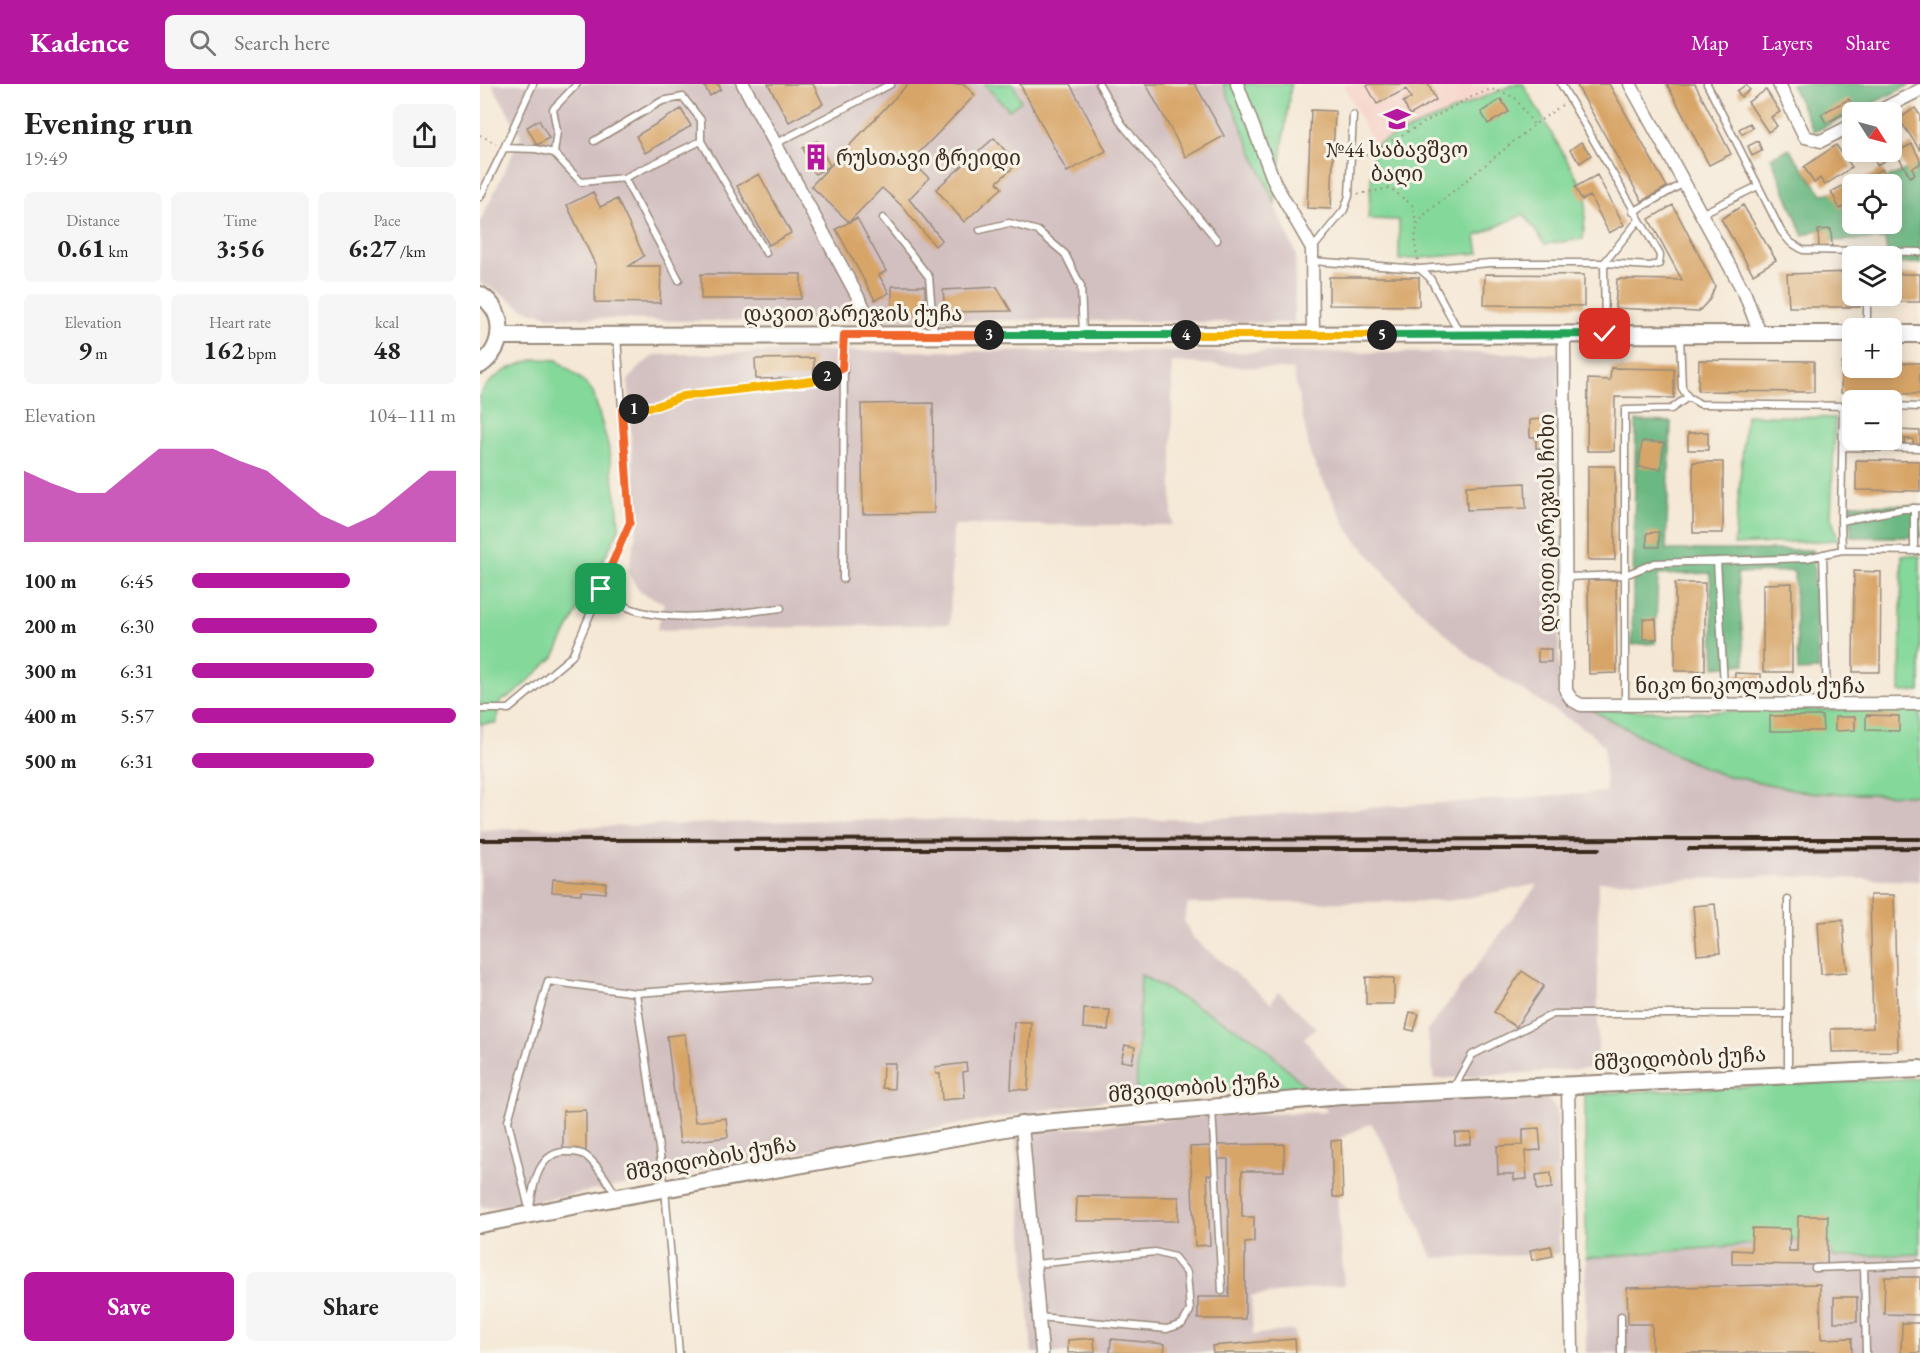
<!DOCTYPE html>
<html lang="en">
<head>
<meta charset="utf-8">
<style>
  body { margin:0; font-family:"EB Garamond","Noto Serif Georgian",serif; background:#f6f6f6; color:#222; height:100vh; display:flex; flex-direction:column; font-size:22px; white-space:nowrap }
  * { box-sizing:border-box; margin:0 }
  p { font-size:20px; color:#767676 }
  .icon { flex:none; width:33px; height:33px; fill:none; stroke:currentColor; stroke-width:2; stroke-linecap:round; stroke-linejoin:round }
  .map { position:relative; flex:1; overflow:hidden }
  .details { display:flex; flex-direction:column; background:#fff; width:480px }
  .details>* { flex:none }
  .needle { width:39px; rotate:126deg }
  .tools { position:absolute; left:1362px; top:18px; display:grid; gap:12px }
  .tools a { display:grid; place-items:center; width:60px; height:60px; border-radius:9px; background:#fff; box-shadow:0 3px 15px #0003; font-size:30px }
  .pin { position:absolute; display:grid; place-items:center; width:51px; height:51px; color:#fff; margin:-26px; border-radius:12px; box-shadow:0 3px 9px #0006 }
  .km { position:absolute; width:30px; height:30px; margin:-15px; border-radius:50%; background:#222; color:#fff; font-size:16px; line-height:30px; text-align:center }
  .round { display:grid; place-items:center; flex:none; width:63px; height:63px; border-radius:9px; background:#f6f6f6 }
  .summary { display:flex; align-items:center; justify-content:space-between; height:102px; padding:0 24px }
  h1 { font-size:33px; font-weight:700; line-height:45px }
  .figures { display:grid; grid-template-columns:repeat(3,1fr); gap:9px; height:102px; padding:6px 24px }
  .figures div { display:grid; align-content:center; border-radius:9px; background:#f6f6f6; text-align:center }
  .figures b { font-size:26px; font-weight:700 }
  .figures small { font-size:16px; font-weight:400 }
  .figures p { font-size:16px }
  .chart { height:168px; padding:12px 24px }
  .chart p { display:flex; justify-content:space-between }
  .chart svg { width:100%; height:108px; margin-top:6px; fill:#b5179e; opacity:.7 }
  .primary-button { display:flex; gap:12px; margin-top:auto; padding:12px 24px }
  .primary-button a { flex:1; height:69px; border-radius:9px; background:#b5179e; color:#fff; font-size:24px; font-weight:700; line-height:69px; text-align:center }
  .primary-button a+a { background:#f6f6f6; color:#222 }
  ul { padding:0 24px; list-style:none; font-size:20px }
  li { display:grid; grid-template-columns:96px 72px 1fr; align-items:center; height:45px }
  li i { height:15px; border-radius:8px; background:#b5179e }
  header { display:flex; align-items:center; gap:36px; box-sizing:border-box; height:84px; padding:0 30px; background:#b5179e; color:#fff }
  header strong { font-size:28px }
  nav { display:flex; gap:33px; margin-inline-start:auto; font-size:21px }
  .search { width:420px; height:54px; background:#f6f6f6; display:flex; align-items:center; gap:15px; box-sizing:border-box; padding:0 21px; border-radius:9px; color:#767676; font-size:22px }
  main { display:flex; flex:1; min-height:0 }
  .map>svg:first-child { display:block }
  .built { fill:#f7d1c8 }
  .industrial { fill:#d2bfc0 }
  .green { fill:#83d89a; stroke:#5f815c; stroke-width:1.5 }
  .forest { fill:#6ab882; stroke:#527150; stroke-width:1.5 }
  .building { fill:#d8a567 }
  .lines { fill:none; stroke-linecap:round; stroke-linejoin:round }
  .service-casing { stroke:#98897a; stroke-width:9 }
  .minor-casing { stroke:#98897a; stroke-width:15 }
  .secondary-casing { stroke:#98897a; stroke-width:20 }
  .path { stroke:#98897a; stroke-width:2; stroke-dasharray:1.5 4.5; stroke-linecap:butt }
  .service { stroke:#fff; stroke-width:6 }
  .minor { stroke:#fff; stroke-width:12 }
  .secondary { stroke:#fff; stroke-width:16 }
  .rail { stroke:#3b2a1e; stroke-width:4 }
  .split-1-casing { stroke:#fff; stroke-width:12 }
  .split-2-casing { stroke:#fff; stroke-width:12 }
  .split-3-casing { stroke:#fff; stroke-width:12 }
  .split-4-casing { stroke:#fff; stroke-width:12 }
  .split-5-casing { stroke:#fff; stroke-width:12 }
  .split-6-casing { stroke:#fff; stroke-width:12 }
  .split-1 { stroke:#f0652b; stroke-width:8 }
  .split-2 { stroke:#f5b400; stroke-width:8 }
  .split-3 { stroke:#f0652b; stroke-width:8 }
  .split-4 { stroke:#22a559; stroke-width:8 }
  .split-5 { stroke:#f5b400; stroke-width:8 }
  .split-6 { stroke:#22a559; stroke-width:8 }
  .labels { text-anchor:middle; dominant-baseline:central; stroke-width:6; stroke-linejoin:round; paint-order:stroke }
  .poi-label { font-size:21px; fill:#3b2a1e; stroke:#f7f3e8 }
  .street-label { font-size:21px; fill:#3b2a1e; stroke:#f7f3e8 }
</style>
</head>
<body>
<header>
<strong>Kadence</strong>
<div class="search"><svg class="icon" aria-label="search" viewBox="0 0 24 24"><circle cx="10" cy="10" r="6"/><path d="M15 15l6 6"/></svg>Search here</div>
<nav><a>Map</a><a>Layers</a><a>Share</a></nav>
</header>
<main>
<section class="details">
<div class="summary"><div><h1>Evening run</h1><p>19:49</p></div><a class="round"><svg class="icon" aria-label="share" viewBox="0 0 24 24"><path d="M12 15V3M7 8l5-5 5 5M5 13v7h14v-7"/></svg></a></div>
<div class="figures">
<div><p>Distance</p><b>0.61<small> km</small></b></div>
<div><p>Time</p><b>3:56</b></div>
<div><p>Pace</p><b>6:27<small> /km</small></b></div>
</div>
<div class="figures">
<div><p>Elevation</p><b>9<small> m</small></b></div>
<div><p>Heart rate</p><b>162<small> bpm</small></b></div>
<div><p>kcal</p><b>48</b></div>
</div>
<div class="chart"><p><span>Elevation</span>104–111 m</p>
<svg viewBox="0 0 160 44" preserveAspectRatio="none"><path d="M0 44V15L10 20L20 24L30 24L40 15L50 6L60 6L70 6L80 11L90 15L100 24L110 33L120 38L130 33L140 24L150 15L160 15V44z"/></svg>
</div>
<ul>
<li><b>100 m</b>6:45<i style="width:60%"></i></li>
<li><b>200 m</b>6:30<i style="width:70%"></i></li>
<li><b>300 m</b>6:31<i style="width:69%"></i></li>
<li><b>400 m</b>5:57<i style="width:100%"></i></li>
<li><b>500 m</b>6:31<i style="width:69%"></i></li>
</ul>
<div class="primary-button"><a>Save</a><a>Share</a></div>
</section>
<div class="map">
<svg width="1440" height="1269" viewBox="0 0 1440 1269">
  <rect width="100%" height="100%" fill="#f7f3e8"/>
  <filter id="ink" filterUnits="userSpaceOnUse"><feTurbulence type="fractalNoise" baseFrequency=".0167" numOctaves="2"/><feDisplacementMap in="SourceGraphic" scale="12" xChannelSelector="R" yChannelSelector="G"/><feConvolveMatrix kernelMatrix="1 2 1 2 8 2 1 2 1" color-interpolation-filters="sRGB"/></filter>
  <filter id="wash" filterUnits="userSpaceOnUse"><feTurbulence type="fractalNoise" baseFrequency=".008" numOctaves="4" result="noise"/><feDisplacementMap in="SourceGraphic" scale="24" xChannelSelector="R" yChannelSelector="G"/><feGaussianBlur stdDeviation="1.35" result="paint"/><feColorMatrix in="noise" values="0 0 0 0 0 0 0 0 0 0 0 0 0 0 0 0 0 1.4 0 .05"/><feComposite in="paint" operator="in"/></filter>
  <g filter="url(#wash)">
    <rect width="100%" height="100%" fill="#f5e8d6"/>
    <path class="built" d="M863,0H1008L1013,9L894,61Z"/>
    <path class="industrial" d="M12,0H504L529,26L541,17L533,0H743L816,170L814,239L545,236L199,237L72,233L42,224L18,208L0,199V138L41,52Z
      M337,267L1078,269L1079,608L1094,624L1110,625L1200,673L1240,690L1331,709L1440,711V797L1302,792L1118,798V984L954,995L947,947L1058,800L969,817L708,820L704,837L712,853L791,919L798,907L836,944L824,954L876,1020L1054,1011L1067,1014L1077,1026L1079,1170L953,1174L907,1066L891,1039L853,1058L864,1201L771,1212L773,1251L814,1246L815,1269H552L535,1049L744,1031L848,1028L826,1003L778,957L661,891L656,1011L421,1050L29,1122L2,1123L0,1121V640H3L1,746L348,736L720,735L1126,708L1124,662L1112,650L993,575L923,510L870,449L831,373L813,286L692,278V441H473L470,540L177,546L184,519L160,508L148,489L157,445L150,336L151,326L148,297L156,286L174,271Z
      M1346,1154L1354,1173L1440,1170V1269H1106V1174Z"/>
    <path class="green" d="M504,0H533L541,17L529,26Z
      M743,0H811L795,120Z
      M1034,0H1043L1107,111L1103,155L1065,160L1044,130L996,152L999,169L919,176V136L888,135L894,61Z
      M58,275L77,276L102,296L113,308L128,361L138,427L139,445L74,573L34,610L20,617L16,639L0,640V311C12,290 35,280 58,275Z
      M1266,331L1355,334L1351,431L1358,456L1254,461Z
      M1422,471L1440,472V608H1420Z
      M1440,624V711L1331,709L1240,690L1200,673L1110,625L1203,628Z
      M661,891L778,957L826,1003L656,1011Z
      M1440,994V1170L1354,1173L1346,1154L1106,1174L1105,1010Z"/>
    <path class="forest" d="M1311,0H1432L1334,48Z
      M1309,65L1342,110L1372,106V140H1412V100H1395L1440,79V179L1412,180V172H1407L1405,155L1348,157L1344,144L1323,151L1291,73Z
      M1156,337L1191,338L1186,466H1333L1339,586L1318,587L1314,487L1257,489L1265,580L1235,583L1230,489L1178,491L1175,559L1152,561Z
      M1371,420L1440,422V453H1371Z"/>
    <g id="blocks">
      <path class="building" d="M223,0H238L241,5L230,12Z
        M288,0H333L343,20L309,38Z
        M428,0H484L495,11L431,77L449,94L429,115L462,156L455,162L422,122L402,104L369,138L331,102Z
        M540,0H590L626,67L587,88Z
        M666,0H715L744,52L706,73Z
        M890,0H948L956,16L930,31L923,18L931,14L926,5L897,20L887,2Z
        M1096,0H1129L1187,103L1162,117Z
        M1187,0H1215L1251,70L1229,81Z
        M1266,1L1270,6L1261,13L1257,7Z
        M1286,6L1300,28L1291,33L1297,42L1288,48L1268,18Z
        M1021,15L1029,28L1008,40L1001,28Z
        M1369,15L1374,25L1346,39L1341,30Z
        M1435,24L1440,31V66L1419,35Z
        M201,25L211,42L165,69L156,52Z
        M831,26L855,27L851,125L827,124Z
        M59,36L69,54L57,61L47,43Z
        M1270,39L1273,44L1262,50L1259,45Z
        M514,54L537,80L517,98L522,104L484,138L456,105Z
        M337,57L350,82L335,90L323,64Z
        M1278,57L1282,67L1272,72L1268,62Z
        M1101,58L1111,71L1100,79L1090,66Z
        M1432,60L1440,76V80L1432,84L1435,90L1430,93L1416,68Z
        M1356,61L1372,83L1345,101L1340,94L1334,99L1324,83Z
        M1412,64L1415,71L1397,81L1390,68H1412Z
        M1402,85L1409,98L1398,100L1395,95L1388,98L1386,94Z
        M279,90L311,149L289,161L257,102Z
        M1117,91L1144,141L1129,149L1110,112L1102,116L1095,103Z
        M1366,100L1372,112V118L1360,125L1351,108Z
        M113,108L120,123L137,115L164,172L149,182H181L180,219L115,218L116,182L87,121Z
        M1193,121L1235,202L1230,215L1218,228L1135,224L1137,195L1202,196L1169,135Z
        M1263,121L1296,176L1273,190L1241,135Z
        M377,134L406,187L399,191L409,209L395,216L356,145Z
        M1351,145L1352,162L1339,163L1338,146Z
        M1372,188V212H1379L1380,223H1309L1307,190Z
        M221,190H321V215H221Z
        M1005,190L1104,191V222L1004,221Z
        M1412,190H1440V218H1399V212H1412Z
        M849,193H939V222L849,221Z
        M412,202H445V229H412Z
        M517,203L531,227L465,228L463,206Z
        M334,274V294L276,295L275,275Z
        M1219,276L1334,277V308L1218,307Z
        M1362,279H1372V284H1412V279H1440V310L1361,309Z
        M1131,284L1194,285V314L1135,313L1134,367H1107L1108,295L1130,296Z
        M453,319L454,429L383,430L381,320Z
        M1063,335L1064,364H1056V353H1050V336Z
        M1412,338H1417V346L1440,347V361H1433V355H1425V360L1396,359V356H1412Z
        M1228,348V366H1208V349Z
        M1162,357L1184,359L1181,385L1159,383Z
        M1376,376L1440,377V407L1376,406Z
        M1213,378H1243V449H1213Z
        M1108,382H1135V476H1108Z
        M1045,399L1046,424L987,426L986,402Z
        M1179,448V463H1167V449Z
        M1374,487L1401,488L1400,588H1373Z
        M1108,496H1136L1137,589L1109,590Z
        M1195,499H1225V587H1195Z
        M1312,499V588H1283V500Z
        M1163,535H1176L1177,555H1163Z
        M1058,565H1071V578H1058Z
        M1255,589L1281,590V602H1254Z
        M1386,631L1419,632V647L1386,646Z
        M1290,632H1342L1343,647H1290Z
        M1355,633H1375V646L1355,647Z
        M73,795L126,799L125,809L101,807V810L72,808Z
        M1390,811H1414L1418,967L1352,968L1351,945L1393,944Z
        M1235,820L1240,869L1217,871L1213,822Z
        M1363,836L1367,888L1341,890L1338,838Z
        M1042,887L1064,902L1036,943L1014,928Z
        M886,893L914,894V920H886Z
        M604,925L630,926L628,946L603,944Z
        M930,928L939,930L934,947L926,945Z
        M534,938H551L548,1006L531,1005Z
        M205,950L215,1038L246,1034L248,1053L200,1059L187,952Z
        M645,961L655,963L652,979L641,977Z
        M403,979H415L414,1005L402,1004Z
        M486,979L487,987L483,988L485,1014L462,1016L460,990H456L455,983Z
        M106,1026V1067H83V1027Z
        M1059,1044L1061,1066L1045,1067L1047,1095L1034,1096V1090H1018L1017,1062L1043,1061V1045Z
        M975,1049H991V1060L975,1061Z
        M861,1056L863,1113H853L851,1057Z
        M804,1060V1087H762V1133H774V1158L765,1159V1235H718V1213H749L748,1075H738L737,1061Z
        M731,1062L732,1091H727L730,1161L715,1162L710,1063Z
        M1071,1089L1072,1104L1057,1106L1056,1091Z
        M597,1112L699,1113L698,1137H596Z
        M1318,1132H1348L1347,1181L1252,1180V1166L1271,1167L1272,1144L1310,1145L1309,1167H1317Z
        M1071,1162L1073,1172L1052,1176L1050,1166Z
        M1405,1193H1440V1231L1404,1230Z
        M1340,1200L1341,1255L1372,1254V1269H1172V1240H1148L1147,1204Z
        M1354,1213H1377V1238H1354Z
        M1422,1239H1440V1269H1421Z
        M614,1254L615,1268L588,1269V1256Z
        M631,1255L685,1260L684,1269H630Z
        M815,1255L816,1269H733L732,1262Z"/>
    </g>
  </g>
  <g filter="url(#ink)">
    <use href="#blocks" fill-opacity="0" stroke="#98897a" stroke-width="1.5"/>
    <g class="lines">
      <g class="service-casing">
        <path id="service" d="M53,0L24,64L56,65L74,69L101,98L144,94L221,57
          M619,0L642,40L737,156
          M1081,0L1180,171L1179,180L1170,182L1124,179L1125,250
          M1227,0L1301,147L1310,158L1323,166L1440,168
          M114,57L182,17L203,13L221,36V57L286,169
          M295,60L411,0
          M74,69L77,47L73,25L97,0
          M144,94L199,196
          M0,113L24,64
          M1153,128L1204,99
          M1221,130L1278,102
          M403,134L449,193L454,251
          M500,146L529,139L558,147L585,170L601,202L603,251
          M833,164L864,126L869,112L873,31
          M832,177L940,185L950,194L979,248
          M940,185L1010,179H1124L1158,137
          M1387,212V244
          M1200,251L1202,304L1208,313L1220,320L1372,322
          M1412,322L1440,323
          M142,327L177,323L203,312L339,296L362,285
          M1362,363L1440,364
          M1361,437L1423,425L1440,424
          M1362,466L1361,437L1363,322
          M1434,467V424
          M1343,470L1347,620
          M1237,477L1245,620
          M1086,493L1145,491L1175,479L1327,474L1362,466L1440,467
          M363,495L364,252
          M121,505C126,509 130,514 136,517C176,544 255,529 301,524
          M1145,621V326L1191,325L1208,313
          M0,625H29L92,572L150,439L137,252
          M1308,816V991
          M156,909L391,893
          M973,1005L992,971L1073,930H1308
          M732,1024L742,1207
          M50,1123C53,1100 59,1066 88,1068C94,1068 101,1068 106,1072C119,1082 128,1099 137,1112
          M50,1129L28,1037L68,897L156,909L185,1105L199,1269
          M555,1180L675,1168L694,1173L707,1189L710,1227L702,1240L687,1245L559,1233
          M1384,1182L1386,1269
          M1335,1184L1440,1180
          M1141,1232V1269"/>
      </g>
      <g class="minor-casing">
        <path id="minor" d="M263,0L399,252
          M757,0L795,100L832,164L833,251
          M1150,0L1265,210L1280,250
          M1299,0L1325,53L1341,57L1372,41
          M1397,28L1440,6
          M1084,251L1086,607L1092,616L1101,621L1440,620
          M1088,1002L1092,1269
          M542,1041L562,1269"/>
      </g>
      <g class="secondary-casing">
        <path id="secondary" d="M0,211C27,228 25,264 0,281
          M1412,250H1440
          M21,252L1372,250
          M0,1140L138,1113L542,1041L861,1012L1440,985"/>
      </g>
      <path class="path" d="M0,51L16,60
        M880,74L987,15L1011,5L1027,10L1036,15L1054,41
        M878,110L910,104L932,121L937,140
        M938,176C934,159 933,146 944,131L1054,41L1082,21"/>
      <use href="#service" class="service"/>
      <use href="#minor" class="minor"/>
      <use href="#secondary" class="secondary"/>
      <path class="rail" d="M0,756L1440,755
        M255,765H1119
        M1209,765L1440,764"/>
    </g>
  </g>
  <g class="lines" filter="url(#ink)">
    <g class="split-1-casing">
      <path id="split-1" d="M121,505L150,438L142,327L154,325"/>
    </g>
    <g class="split-2-casing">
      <path id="split-2" d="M154,325L177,322L203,312L316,299L339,296L347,292"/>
    </g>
    <g class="split-3-casing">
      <path id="split-3" d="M347,292L362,285L364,251H509"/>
    </g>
    <g class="split-4-casing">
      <path id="split-4" d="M509,251H706"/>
    </g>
    <g class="split-5-casing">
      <path id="split-5" d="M706,251H902"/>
    </g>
    <g class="split-6-casing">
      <path id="split-6" d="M902,251L1125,250"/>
    </g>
    <use href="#split-1" class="split-1"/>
    <use href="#split-2" class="split-2"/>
    <use href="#split-3" class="split-3"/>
    <use href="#split-4" class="split-4"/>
    <use href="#split-5" class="split-5"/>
    <use href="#split-6" class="split-6"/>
  </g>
  <defs>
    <g id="school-bare" transform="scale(2.07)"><path d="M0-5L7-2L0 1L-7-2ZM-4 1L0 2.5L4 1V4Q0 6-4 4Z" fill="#b5179e" stroke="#f7f3e8" stroke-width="2.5" paint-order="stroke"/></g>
    <g id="building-bare" transform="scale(2.07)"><path d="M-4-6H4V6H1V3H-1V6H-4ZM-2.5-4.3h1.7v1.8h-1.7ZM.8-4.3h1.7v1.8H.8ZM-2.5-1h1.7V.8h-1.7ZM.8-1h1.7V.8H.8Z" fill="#b5179e" stroke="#f7f3e8" stroke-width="2.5" paint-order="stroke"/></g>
  </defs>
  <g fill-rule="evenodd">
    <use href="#school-bare" x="917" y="35"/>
    <use href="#building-bare" x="336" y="73"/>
  </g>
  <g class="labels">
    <g class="poi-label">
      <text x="917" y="65">№44 საბავშვო<tspan x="917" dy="24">ბაღი</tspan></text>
      <text x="356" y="73" text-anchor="start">რუსთავი ტრეიდი</text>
    </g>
    <g class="street-label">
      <text x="373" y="229">დავით გარეჯის ქუჩა</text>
      <text transform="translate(1066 439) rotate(-90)">დავით გარეჯის ჩიხი</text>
      <text x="1270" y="601">ნიკო ნიკოლაძის ქუჩა</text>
      <text transform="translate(1200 974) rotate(-3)">მშვიდობის ქუჩა</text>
      <text transform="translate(714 1003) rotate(-5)">მშვიდობის ქუჩა</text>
      <text transform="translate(231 1074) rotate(-10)">მშვიდობის ქუჩა</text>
    </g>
  </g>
</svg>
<div class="tools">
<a><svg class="needle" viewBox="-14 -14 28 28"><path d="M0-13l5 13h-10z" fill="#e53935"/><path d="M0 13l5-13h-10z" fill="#767676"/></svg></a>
<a><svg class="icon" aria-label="locate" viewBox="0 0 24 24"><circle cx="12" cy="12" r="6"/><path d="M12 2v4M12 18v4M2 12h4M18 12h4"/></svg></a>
<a><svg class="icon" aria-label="layers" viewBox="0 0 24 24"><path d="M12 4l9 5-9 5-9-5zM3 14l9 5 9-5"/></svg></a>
<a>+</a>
<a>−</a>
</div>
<div class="pin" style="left:121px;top:505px;background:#1e9e55"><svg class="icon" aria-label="arrive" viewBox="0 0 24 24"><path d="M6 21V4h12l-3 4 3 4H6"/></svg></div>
<div class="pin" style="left:1125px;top:250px;background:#d93025"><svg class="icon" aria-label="check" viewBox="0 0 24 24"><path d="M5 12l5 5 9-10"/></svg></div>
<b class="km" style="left:154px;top:325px">1</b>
<b class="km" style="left:347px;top:292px">2</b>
<b class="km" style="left:509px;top:251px">3</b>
<b class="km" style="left:706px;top:251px">4</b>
<b class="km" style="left:902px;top:251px">5</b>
</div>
</main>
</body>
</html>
